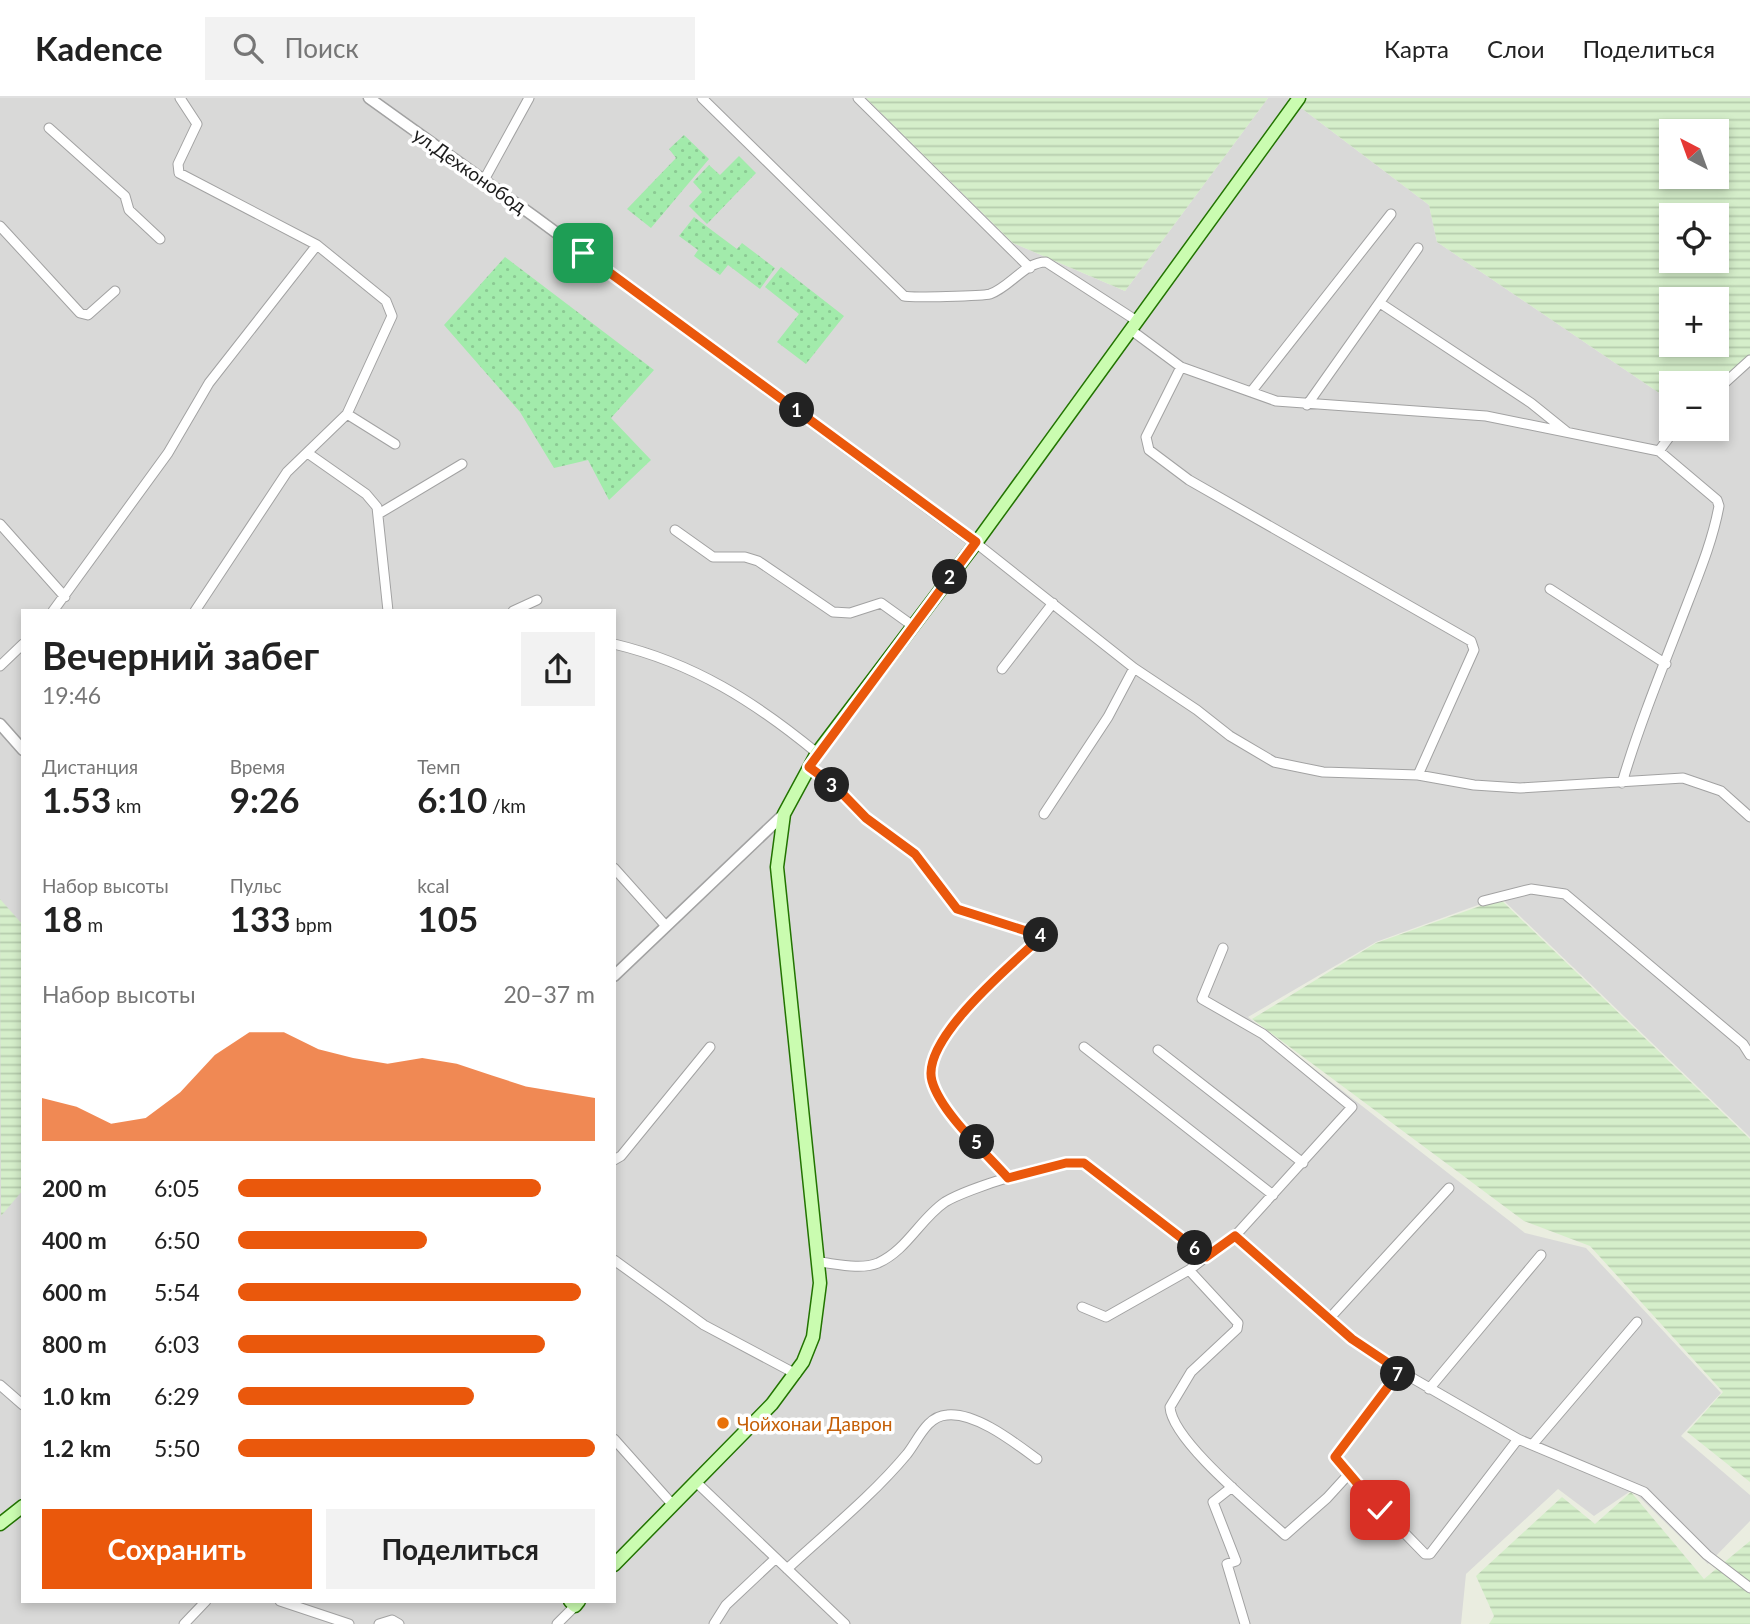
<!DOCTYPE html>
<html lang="ru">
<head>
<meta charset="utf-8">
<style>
  body { margin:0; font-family:Lato,sans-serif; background:#f2f2f2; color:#222; height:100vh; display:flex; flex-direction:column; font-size:26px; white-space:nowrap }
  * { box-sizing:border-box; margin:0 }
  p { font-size:23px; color:#767676 }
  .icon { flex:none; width:38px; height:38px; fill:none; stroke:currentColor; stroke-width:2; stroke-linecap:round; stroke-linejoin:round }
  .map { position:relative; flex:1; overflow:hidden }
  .side { position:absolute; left:21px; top:511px; width:595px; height:994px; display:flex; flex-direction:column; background:#fff; border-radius:0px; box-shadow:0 4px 10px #0003 }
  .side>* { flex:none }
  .needle { width:46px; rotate:319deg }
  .fabs { position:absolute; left:1659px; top:21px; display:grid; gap:14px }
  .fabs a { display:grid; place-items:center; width:70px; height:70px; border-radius:0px; background:#fff; box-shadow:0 4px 10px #0003; font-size:35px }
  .pin { position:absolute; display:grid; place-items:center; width:60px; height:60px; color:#fff; margin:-30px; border-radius:14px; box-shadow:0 4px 10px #0006 }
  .km { position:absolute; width:35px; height:35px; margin:-18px; border-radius:50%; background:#222; color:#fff; font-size:19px; line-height:35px; text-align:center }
  .round { display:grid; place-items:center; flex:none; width:74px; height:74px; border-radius:0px; background:#f2f2f2 }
  .summary { display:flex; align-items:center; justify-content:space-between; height:119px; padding:0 21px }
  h1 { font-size:38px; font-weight:700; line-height:52px }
  .metrics { display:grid; grid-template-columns:repeat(3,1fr); gap:10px; height:119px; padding:7px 21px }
  .metrics div { display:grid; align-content:center }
  .metrics b { font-size:35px; font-weight:700 }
  .metrics small { font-size:19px; font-weight:400 }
  .metrics p { font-size:19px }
  .chart { height:196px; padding:14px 21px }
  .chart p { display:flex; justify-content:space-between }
  .chart svg { width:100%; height:126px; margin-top:7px; fill:#ea580c; opacity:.7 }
  .button { display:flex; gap:14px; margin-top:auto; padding:14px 21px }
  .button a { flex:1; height:80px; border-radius:0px; background:#ea580c; color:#fff; font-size:28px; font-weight:700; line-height:80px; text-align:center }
  .button a+a { background:#f2f2f2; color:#222 }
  ul { padding:0 21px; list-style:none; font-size:23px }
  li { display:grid; grid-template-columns:112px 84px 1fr; align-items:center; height:52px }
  li i { height:18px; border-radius:9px; background:#ea580c }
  header { display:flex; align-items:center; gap:42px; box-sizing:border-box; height:98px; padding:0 35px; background:#fff; border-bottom:2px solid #e0e0e0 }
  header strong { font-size:33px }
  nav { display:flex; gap:38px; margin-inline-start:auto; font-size:24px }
  .search { width:490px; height:63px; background:#f2f2f2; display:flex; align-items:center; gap:18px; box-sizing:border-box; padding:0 24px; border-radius:0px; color:#767676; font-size:26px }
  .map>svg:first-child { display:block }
  .residential { fill:#d9d9d8; fill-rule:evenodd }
  .farmland { fill:url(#farmland-rules); fill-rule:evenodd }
  .grass { fill:url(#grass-dots) }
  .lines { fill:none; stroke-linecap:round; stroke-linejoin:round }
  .minor-casing { stroke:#a2a2a2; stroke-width:11 }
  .tertiary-casing { stroke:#a2a2a2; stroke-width:13 }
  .secondary-casing { stroke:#227400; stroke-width:15 }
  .minor { stroke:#fff; stroke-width:9 }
  .tertiary { stroke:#fff; stroke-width:10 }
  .secondary { stroke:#cafcb0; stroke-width:12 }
  .route-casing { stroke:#fff; stroke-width:14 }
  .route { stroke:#ea580c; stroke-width:9 }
  .food-dot { fill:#e8710a; stroke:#fff; stroke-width:2.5 }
  .labels { text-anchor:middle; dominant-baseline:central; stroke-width:7; stroke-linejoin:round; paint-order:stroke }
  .street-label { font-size:19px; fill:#1b1b1b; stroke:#fff }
  .food-label { font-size:19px; fill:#c56008; stroke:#fff; text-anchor:start }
</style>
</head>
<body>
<header>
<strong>Kadence</strong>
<div class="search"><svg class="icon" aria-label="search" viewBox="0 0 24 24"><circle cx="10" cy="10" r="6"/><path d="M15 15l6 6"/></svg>Поиск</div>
<nav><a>Карта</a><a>Слои</a><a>Поделиться</a></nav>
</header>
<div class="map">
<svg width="1750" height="1526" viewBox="0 0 1750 1526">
  <defs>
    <pattern id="farmland-rules" width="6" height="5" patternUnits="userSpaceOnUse" patternTransform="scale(1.75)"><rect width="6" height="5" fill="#d5eeca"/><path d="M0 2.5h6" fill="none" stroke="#b6ccad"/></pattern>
    <pattern id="grass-dots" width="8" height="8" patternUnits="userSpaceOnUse" patternTransform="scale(1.75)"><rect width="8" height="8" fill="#a2ebab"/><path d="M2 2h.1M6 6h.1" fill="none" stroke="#8bc993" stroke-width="1.8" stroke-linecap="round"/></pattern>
  </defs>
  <rect width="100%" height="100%" fill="#eaede0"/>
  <path class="residential" d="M0,0H866L1013,145L1125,193L1268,0H1288L1429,107L1437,144L1671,303V331H1717V288L1750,259V1039L1500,799L1376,844L1248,919L1525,1135L1586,1150L1721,1295L1681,1338L1750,1397V1423L1708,1466L1632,1392L1594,1418L1558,1391L1466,1476L1461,1526H0ZM23,513H614V1503H23Z"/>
  <path class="farmland" d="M866,0H1268L1125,193L1013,145Z
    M1288,0H1750V259L1717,288V285H1671V303L1437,144L1429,107ZM1671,33H1717V79H1671ZM1671,117H1717V163H1671ZM1671,201H1717V247H1671Z
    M0,801L23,827V1092L1,1118Z
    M1500,801L1750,1041V1384L1687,1334L1723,1294L1590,1148L1524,1123L1252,921L1376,845Z
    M1631,1394L1704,1481L1750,1443V1526H1489L1494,1518L1476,1478L1562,1399L1595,1426Z"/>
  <path class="grass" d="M684,37L709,61L651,130L627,111L676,60L669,51Z
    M739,58L756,75L707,126L689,108L702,94L693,84L709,67L720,77Z
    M694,119L737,151L742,145L775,170L760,191L728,167L720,177L694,158L698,152L679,138Z
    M505,159L654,272L611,320L651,362L609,402L588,362L554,370L520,314L444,227Z
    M781,169L844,218L806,266L777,244L799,216L765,189Z"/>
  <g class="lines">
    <g class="minor-casing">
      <path id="minor" d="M180,0L197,26L178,66L179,75L317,147L386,203L392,218L347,316L287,374L195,513
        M702,0L904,198C910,200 983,198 990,196C1010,189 1025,164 1046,164L1137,223
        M858,0L1030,170
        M49,30L125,98L129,112L160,141
        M484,82L529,0
        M0,128L80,215L88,217L115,193
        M1380,205L1531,305L1567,334
        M1131,232L1181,269L1146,339L1149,352L1189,382L1471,543L1474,552L1418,677
        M1181,269L1276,303L1486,318L1659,353L1675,331
        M1717,292L1750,262
        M1251,294L1391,116
        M1307,307L1418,150
        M347,316L395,346
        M309,356L366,396L377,409L388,513
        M380,415L462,366
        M0,426L65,499
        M675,432L713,459H745L758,463L833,514L850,515L881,505L913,528
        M976,445L1134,570L1197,612L1230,638L1274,664L1323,674L1418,677L1474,687L1520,690L1683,680L1721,693L1750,719
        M1550,491L1666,566
        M53,513L168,355L209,285L317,147
        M513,513L537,502
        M614,546C694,565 755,604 817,655
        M0,568L23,546
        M1002,571L1053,505
        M809,669L835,688L866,720L915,756L957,811L1042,838C1014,865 920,941 932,983C941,1015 986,1054 1008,1080
        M1622,685C1640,624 1665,564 1688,504C1700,473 1713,441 1719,408L1717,402L1659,353
        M1044,716L1108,619L1134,570
        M614,770L666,828
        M1483,803L1531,791L1565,796L1743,946L1750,957
        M1084,949L1273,1097
        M1158,952L1303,1065
        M614,1062L621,1058L710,949
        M1235,1138L1352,1241L1400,1273L1518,1341L1644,1394L1707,1457L1750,1490
        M1206,1159L1235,1138L1352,1009L1263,936L1202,901L1223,850
        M614,1162L704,1227L796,1276
        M819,1164C837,1166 861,1172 878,1165C907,1152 920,1121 945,1104C966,1091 1061,1060 1084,1065L1206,1159L1189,1172L1238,1225L1237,1231L1191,1274L1170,1309C1172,1343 1258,1412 1285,1437L1327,1400L1348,1377
        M1082,1209L1106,1219L1189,1172
        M1328,1222L1449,1090
        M1400,1273L1335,1358L1348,1377L1425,1456H1430L1518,1341
        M0,1287L23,1307
        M1429,1291L1541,1157
        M614,1341L672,1406
        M1533,1346L1637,1224
        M696,1384L845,1526
        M1232,1389L1213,1404L1236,1463L1227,1466L1245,1526
        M787,1471C827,1434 872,1398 907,1356C918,1342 927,1318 947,1317C976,1314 1015,1345 1037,1361
        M280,1503L349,1526
        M184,1526L206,1503
        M379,1526L392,1522L399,1526
        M557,1526L575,1508
        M714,1526L726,1507L776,1460"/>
    </g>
    <g class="tertiary-casing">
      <path id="tertiary" d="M369,0L535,119L976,445
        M0,626L23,652
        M614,878L784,716"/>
    </g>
    <g class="secondary-casing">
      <path id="secondary" d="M0,1426L23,1408
        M614,1467L772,1306L803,1264L813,1239L820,1185L777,769L784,716L817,655L976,445L1299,0
        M570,1503L575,1508L579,1503"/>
    </g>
    <use href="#minor" class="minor"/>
    <use href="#tertiary" class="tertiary"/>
    <use href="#secondary" class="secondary"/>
  </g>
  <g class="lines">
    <g class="route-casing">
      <path id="route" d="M583,155L976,444L809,669L835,688L866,720L915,756L957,811L1042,838C1014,865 920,941 932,983C941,1015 986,1055 1008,1080L1066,1065H1084L1206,1159L1235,1138L1352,1241L1400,1273L1335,1359L1380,1412"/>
    </g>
    <use href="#route" class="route"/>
  </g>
  <circle class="food-dot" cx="723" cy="1325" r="7"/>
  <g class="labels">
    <g class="street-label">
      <text transform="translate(470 72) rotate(35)">ул.Дехконобод</text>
    </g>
    <g class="food-label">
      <text x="737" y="1325">Чойхонаи Даврон</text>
    </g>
  </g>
</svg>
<div class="fabs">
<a><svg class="needle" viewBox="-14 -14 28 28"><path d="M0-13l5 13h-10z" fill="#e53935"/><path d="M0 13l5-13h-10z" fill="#767676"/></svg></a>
<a><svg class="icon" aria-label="locate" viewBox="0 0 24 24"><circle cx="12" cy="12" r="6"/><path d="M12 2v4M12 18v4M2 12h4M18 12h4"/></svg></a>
<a>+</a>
<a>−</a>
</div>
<div class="pin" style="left:583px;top:155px;background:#1e9e55"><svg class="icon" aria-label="arrive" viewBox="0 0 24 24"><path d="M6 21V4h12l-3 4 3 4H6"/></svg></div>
<div class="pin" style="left:1380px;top:1412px;background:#d93025"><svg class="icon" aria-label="check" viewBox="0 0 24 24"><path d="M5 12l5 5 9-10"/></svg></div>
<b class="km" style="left:797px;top:312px">1</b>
<b class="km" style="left:950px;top:479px">2</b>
<b class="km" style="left:832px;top:687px">3</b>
<b class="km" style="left:1041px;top:837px">4</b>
<b class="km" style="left:977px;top:1044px">5</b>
<b class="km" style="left:1195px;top:1150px">6</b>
<b class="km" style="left:1398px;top:1276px">7</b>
<section class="side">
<div class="summary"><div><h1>Вечерний забег</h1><p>19:46</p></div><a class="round"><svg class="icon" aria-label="share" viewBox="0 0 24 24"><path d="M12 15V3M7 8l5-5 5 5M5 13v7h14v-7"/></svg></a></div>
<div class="metrics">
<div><p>Дистанция</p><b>1.53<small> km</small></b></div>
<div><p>Время</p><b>9:26</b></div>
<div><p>Темп</p><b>6:10<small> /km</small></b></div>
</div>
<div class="metrics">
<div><p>Набор высоты</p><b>18<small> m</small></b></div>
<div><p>Пульс</p><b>133<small> bpm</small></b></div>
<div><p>kcal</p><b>105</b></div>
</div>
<div class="chart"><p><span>Набор высоты</span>20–37 m</p>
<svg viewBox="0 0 160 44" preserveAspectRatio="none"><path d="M0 44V29L10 32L20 38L30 36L40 27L50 14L60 6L70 6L80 12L90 15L100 17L110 15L120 17L130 21L140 25L150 27L160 29V44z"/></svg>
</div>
<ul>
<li><b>200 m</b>6:05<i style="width:85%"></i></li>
<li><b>400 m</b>6:50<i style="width:53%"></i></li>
<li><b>600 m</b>5:54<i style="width:96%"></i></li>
<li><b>800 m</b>6:03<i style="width:86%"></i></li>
<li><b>1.0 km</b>6:29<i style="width:66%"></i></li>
<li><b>1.2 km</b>5:50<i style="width:100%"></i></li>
</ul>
<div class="button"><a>Сохранить</a><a>Поделиться</a></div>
</section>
</div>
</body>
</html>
